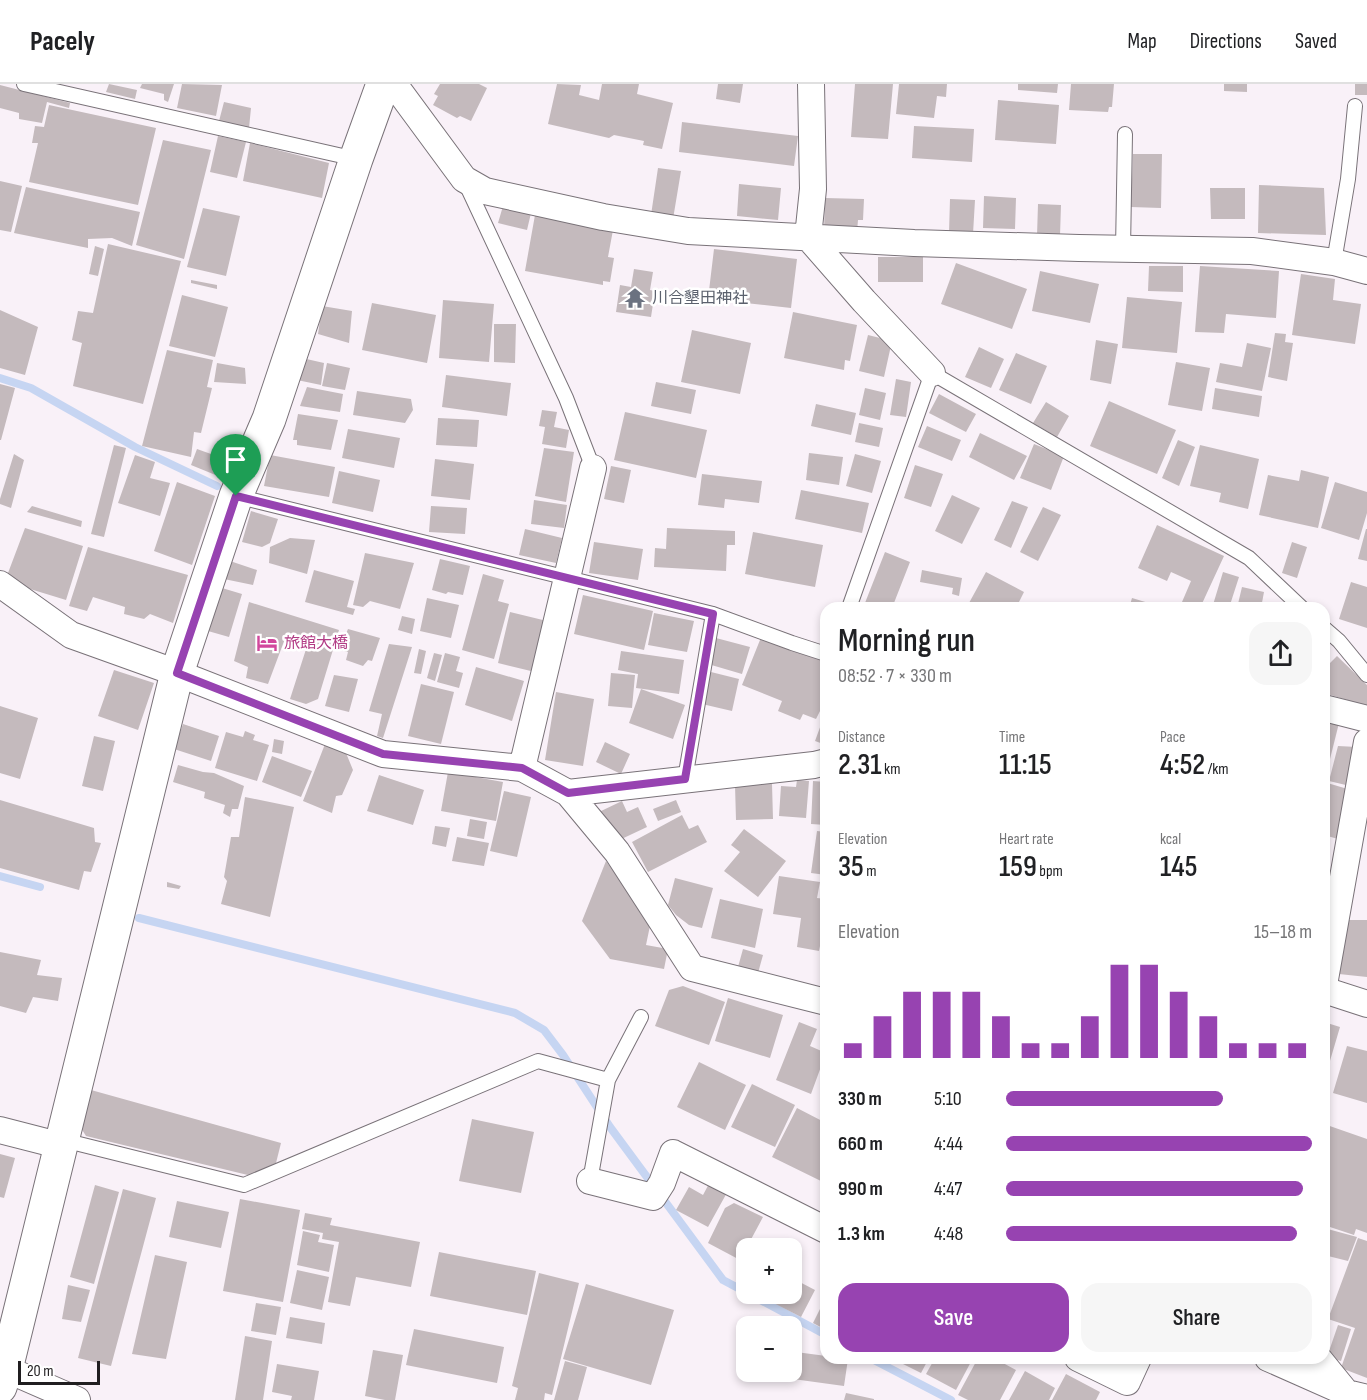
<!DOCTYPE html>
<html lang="en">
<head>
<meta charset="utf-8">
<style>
  body { margin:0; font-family:"Sofia Sans Condensed","Noto Sans JP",sans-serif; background:#f6f6f6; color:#202124; height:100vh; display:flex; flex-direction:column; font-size:22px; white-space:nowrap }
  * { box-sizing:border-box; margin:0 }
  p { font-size:20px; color:#757577 }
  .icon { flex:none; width:33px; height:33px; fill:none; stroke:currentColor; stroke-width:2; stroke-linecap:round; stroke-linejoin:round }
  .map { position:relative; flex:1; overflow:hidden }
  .details { position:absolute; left:820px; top:518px; width:510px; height:762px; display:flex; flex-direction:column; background:#fff; border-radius:18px; box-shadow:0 3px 9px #0003 }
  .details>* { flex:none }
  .controls { position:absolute; left:736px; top:1154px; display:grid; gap:12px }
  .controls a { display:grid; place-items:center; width:66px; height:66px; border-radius:12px; background:#fff; box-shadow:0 3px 9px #0003; font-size:30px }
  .scale { position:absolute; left:18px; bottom:15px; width:82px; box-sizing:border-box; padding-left:6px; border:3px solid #201e20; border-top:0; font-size:16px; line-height:21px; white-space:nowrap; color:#201e20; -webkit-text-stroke:4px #fff; paint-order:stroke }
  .pin { position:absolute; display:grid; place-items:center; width:51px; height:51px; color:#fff; margin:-62px -26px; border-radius:50% 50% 50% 0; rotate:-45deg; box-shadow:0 0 6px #0007 }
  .pin .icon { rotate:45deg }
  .round { display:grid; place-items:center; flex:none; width:63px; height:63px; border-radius:18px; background:#f6f6f6 }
  .overview { display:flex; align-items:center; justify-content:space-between; height:102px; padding:0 18px }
  h1 { font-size:33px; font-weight:600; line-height:45px }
  .metrics { display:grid; grid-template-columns:repeat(3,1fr); gap:9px; height:102px; padding:6px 18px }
  .metrics div { display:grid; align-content:center }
  .metrics b { font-size:30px; font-weight:600 }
  .metrics small { font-size:16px; font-weight:400 }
  .metrics p { font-size:16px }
  .chart { height:168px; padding:12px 18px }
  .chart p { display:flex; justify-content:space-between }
  .chart svg { width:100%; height:108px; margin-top:6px; stroke:#9743b1; stroke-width:6 }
  .action { display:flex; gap:12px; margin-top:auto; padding:12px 18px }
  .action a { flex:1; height:69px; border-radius:18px; background:#9743b1; color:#fff; font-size:24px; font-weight:600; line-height:69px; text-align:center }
  .action a+a { background:#f6f6f6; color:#202124 }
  ul { padding:0 18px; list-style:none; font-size:20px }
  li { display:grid; grid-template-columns:96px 72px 1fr; align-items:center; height:45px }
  li i { height:15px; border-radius:8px; background:#9743b1 }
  header { display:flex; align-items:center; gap:36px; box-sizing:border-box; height:84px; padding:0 30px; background:#fff; border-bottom:2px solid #e0e0e0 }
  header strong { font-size:28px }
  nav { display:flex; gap:33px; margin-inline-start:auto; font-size:21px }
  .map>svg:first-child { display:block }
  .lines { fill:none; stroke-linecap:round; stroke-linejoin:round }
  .stream { stroke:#c6d5f2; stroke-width:8 }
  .building { fill:#c4babd }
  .lane-casing { stroke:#797278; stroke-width:16 }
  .street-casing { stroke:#797278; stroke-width:28 }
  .secondary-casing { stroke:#797278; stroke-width:35 }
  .lane { stroke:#fff; stroke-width:14 }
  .street { stroke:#fff; stroke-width:26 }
  .secondary { stroke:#fff; stroke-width:33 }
  .route-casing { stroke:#fff; stroke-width:12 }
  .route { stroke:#9743b1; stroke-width:8 }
  .labels { text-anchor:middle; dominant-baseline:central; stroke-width:5; stroke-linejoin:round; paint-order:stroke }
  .worship-label { font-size:16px; fill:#5b616d; stroke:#fff; text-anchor:start }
  .hotel-label { font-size:16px; fill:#b23c85; stroke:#fff; text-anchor:start }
</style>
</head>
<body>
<header>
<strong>Pacely</strong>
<nav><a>Map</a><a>Directions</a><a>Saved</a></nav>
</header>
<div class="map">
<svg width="1367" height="1316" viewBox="0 0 1367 1316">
  <rect width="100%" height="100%" fill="#f9f1f8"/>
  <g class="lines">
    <path class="stream" d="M0,294L31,304L135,363L217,402
      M0,792L40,803
      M139,834L515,929L544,946L563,971L610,1043L723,1196L826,1251
      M870,1274L951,1316"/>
  </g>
  <path class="building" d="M109,0L137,6L135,15L106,8Z
    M142,0H174L168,18L164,16V10L140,4Z
    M182,0L222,1L216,32L177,24Z
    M440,0H479L487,4L471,37L460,32L457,34L433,21L438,12L434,10Z
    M557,0L581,1L579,11L599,16L602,0H639L637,10L673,19L662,65L643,61L644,57L614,51L609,54L548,40Z
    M718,0H743L740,19L716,15Z
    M855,0H893L888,55L851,53Z
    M899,0H947L946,13L937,12L934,34L896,30Z
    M1018,0H1058L1057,9L1018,6Z
    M1071,0H1114L1112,23H1109L1108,28L1069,26Z
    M1224,0H1247V8L1224,7Z
    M1355,0H1367V11H1355Z
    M0,1L70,19L69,24L47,18L42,39L19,35V29L0,24Z
    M998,16L1059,21L1056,60L995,56Z
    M224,18L251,24L249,44L219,37Z
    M49,21L156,44L138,121L29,98L38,59H32L35,42L44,43Z
    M682,38L798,52L794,82L679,68Z
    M914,42L974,45L972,78L912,74Z
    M218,52L246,58L237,94L210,88Z
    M163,56L211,66L184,175L136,161Z
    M250,59L329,79L322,114L243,97Z
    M1133,70H1162L1161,124L1131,123Z
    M658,84L681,87L673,135L651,131Z
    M0,97L22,102L11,148L0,146Z
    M739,100L781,104L778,136L737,132Z
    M1259,101L1324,104L1326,151L1258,149Z
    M26,103L140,128L132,162L112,154L88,155V164L14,149Z
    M1210,104H1245V135H1211Z
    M984,112L1016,114L1015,145L983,144Z
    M825,114L864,115L863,136H858L857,148L824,147Z
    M950,115L975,116L973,150L949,149Z
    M1038,120L1061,121L1060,152H1037Z
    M503,122L531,129L527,146L498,139Z
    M203,124L240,132L226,192L187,183Z
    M535,131L613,146L608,173L614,174L610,198L603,197V201L525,187Z
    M108,160L181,177L143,320L73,302L82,259L72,256L78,227L93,229Z
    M95,162L104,165L98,192L89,190Z
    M714,165L797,175L791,224L708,215Z
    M878,173H923V198H878Z
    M956,179L1027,205L1012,245L941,220Z
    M1149,182H1183V208L1148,207Z
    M1200,182L1279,187L1276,234L1226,230L1224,249L1195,248Z
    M634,185L653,188L650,206L655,207L651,233L616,228L620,201L631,203Z
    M1040,187L1099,200L1090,239L1032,227Z
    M1301,190L1335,195L1333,216L1361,220L1355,260L1292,251Z
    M191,196L217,201V205L191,199Z
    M182,211L228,223L215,273L169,262Z
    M1127,213L1182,218L1177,269L1122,264Z
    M443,216L494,220L489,278L439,274Z
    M372,219L436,231L427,279L362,266Z
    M322,222L352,227L349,259L318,250Z
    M0,226L38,243L25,291L0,284Z
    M793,228L857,241L850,277L845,276L844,286L784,274Z
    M494,240H516L515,279L494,278Z
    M692,246L751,259L740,310L681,298Z
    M1275,249L1286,250L1285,258L1293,259L1287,297L1268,293Z
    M868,251L892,257L884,293L859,287Z
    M1096,256L1118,260L1111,300L1090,296Z
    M1247,259L1271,264L1262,307L1216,298L1220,279L1242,283Z
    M979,263L1004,275L991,304L965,293Z
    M167,266L213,276L207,303L212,304L201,349L194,348L191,373L142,362Z
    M1016,269L1047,282L1031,320L999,306Z
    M302,274L324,279L321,301L297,296Z
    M1176,278L1210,284L1202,327L1168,321Z
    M217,279L245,284L246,300L214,298Z
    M327,279L350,284L345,306L322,302Z
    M446,291L511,299L507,332L442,323Z
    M896,295L911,298L906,333L890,331Z
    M656,298L696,306L691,330L651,322Z
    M0,300L15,304L1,356H0Z
    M307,303L343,310L340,328L300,322Z
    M865,304L886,309L880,336L859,331Z
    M1215,304L1262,312L1259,333L1212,325Z
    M357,307L411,315L413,326L405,339L353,331Z
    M939,310L976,330L966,348L929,329Z
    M1109,317L1176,346L1157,390L1090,362Z
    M1046,318L1069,332L1057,353L1033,339Z
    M816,320L856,329L851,351L811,342Z
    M542,326L557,328L554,343L569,346L566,364L542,360L545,343L539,342Z
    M625,328L707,346L696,394L614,376Z
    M298,330L338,336L331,366L297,361V356H293Z
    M438,334L479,336L477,363L436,361Z
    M859,339L883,344L879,363L855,358Z
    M927,342L961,356L952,377L918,363Z
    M348,345L400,354L394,384L342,374Z
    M980,349L1027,372L1014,396L969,373Z
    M1178,356L1195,363L1179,402L1162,394Z
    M1034,360L1064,372L1051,406L1020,394Z
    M114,361L126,364L104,453L91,450Z
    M1200,361L1259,375L1248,425L1219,418L1221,409L1190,402Z
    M544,364L574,368L566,418L535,412Z
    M197,365L225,375L218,392L191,381Z
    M809,369L843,373L839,401L806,396Z
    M14,370L24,376L11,424L0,420V415Z
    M855,370L881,377L872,409L846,402Z
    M135,371L155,378L150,394L170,399L160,432L118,419Z
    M270,371L335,383L329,413L264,402Z
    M435,375L474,380L470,416L431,412Z
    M915,381L943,390L931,423L904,414Z
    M611,382L631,386L624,419L604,415Z
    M1301,386L1329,393L1318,444L1259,431L1268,391L1299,397Z
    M339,387L380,396L373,428L332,419Z
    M702,390L762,397L759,419L725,415L724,424L698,421Z
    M177,398L215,412L192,481L154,467Z
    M1335,398L1367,408V429L1359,456L1321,444Z
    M801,406L869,419L862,449L795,435Z
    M952,411L980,424L962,460L935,447Z
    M534,416L567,421L564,444L531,440Z
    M1012,417L1028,423L1011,464L994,456Z
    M32,422L82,437L81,443L27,428Z
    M431,422L467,424L465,450L429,448Z
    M1043,423L1061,431L1038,477L1020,468Z
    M251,427L278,435L270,459L262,463L242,458Z
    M1157,441L1224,472L1200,524H1193L1182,518L1191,497L1171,488L1167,497L1138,484Z
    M25,444L83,462L66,516L17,501L8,489Z
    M667,444L735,447V461H727L726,487L654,483L655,464L666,465Z
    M525,445L562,454L556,479L519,471Z
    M1366,445H1367V477L1358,475Z
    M753,448L823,461L815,503L745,490Z
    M290,454L315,456L307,490L269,479L270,463Z
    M594,458L643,465L638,496L589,489Z
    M1292,458L1307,463L1297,494L1282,489Z
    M88,463L188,491L173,539L150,530L144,535L124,530L125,523L93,513L87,527L69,522Z
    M885,468L910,478L892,524H863Z
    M365,469L414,479L400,525L370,517L363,523L353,521Z
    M440,475L470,482L463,511L448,508L446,510L432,506Z
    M230,477L257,486L253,501L224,495Z
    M314,486L354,497L347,523L355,525L353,531L305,518Z
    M922,486L962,494L959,512L952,510L953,504L920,498Z
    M986,488L1024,508L1016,524H978L969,519Z
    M1223,488L1239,493L1229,524H1212Z
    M483,490L504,496L498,517L509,520L494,575L462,566Z
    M1351,498L1367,503V544L1339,535Z
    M1242,503L1264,508L1261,524H1237Z
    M222,504L242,510L229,553L208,547Z
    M583,511L653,527L644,566L574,550Z
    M427,514L459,521L451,554L420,547Z
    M1132,514L1162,523V524H1129Z
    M249,518L339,546L318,615L306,620L290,615L308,559L286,552L268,600L246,594L248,583L234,577Z
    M510,528L547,537L535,588L498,579Z
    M654,529L694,537L687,568L648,561Z
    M402,532L415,535L412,550L398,546Z
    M348,545L380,554L372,577L368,576L363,582L346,576L348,568L339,566Z
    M762,551L826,577V661L815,657L826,627L821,625L816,635L803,630L800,636L778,627L782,617L742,601Z
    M716,554L750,563L742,590L708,580Z
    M389,560L412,563L383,654L377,652L382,630L369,627Z
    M419,565L426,567L421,590L414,589Z
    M621,567L684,576L679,610L636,604L638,590L618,586Z
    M434,569L442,571L435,597L427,594Z
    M445,569L460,573L456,587L463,589L459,604L437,598Z
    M1337,572L1367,601V621H1364L1324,609V585Z
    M476,583L524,597L512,637L465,621Z
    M114,586L154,599L138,646L98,632Z
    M707,587L739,595L732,627L702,620Z
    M611,589L635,591L632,624L608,622Z
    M334,591L358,595L349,628L325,622Z
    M421,600L454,608L441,660L408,652Z
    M641,605L685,621L673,655L629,639Z
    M556,608L594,615L583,682L545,676Z
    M0,622L38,634L20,695L0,689Z
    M1324,632L1340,635L1329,679L1324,678Z
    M183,640L219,652L211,677L174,665Z
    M245,647L255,651L253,656L269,661L257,697L215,684L226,648L243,653Z
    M94,652L115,657L103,707L82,702Z
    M274,655L284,657L282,670L272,668Z
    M605,658L630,670L621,690L596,678Z
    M325,660L346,669L353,686L342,711L336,712L332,729L303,717Z
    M1338,662L1357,663L1350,702L1329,697Z
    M272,672L312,687L301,713L262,698Z
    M178,681L203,688L214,689L244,702L238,725H232L230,733L223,729L225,721L204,714L205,708L173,698Z
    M448,688L503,698L496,737L441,727Z
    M379,691L424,706L413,741L367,727Z
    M797,696L809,697L806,734L779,732L781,702L796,703Z
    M813,697L826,698V741L811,740Z
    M1324,698L1351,706L1338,755L1324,751Z
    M772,700L773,735L736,736L735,701Z
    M504,707L531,713L517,773L490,767Z
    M245,713L294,723L270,833L221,820L227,797L224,793L231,753H239Z
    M0,716L94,744L95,758L101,759L91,788L84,787L79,806L0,784Z
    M676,716L681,728L658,737L653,725Z
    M622,717L627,728L638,723L647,743L613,759L599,728Z
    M682,731L689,745L698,741L707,758L648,788L632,758Z
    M470,735L487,738L484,755L467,752Z
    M435,742L450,744L446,763L432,760Z
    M744,745L786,777L758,813L724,787L740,768L731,761Z
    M817,747L826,748V791L811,789Z
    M457,753L489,759L484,782L452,777Z
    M606,777L651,837L646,861L668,865L664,885L610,875L582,837Z
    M779,792L820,798L817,814L826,815V853L822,852L819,867L797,863L801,834L773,830Z
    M675,794L713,804L702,844L689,841L676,831L668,821Z
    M167,798L181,802L179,805L167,803Z
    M720,815L763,825L755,864L711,854Z
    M1342,836H1367V893L1339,890Z
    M743,865L763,871L758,889L738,883Z
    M0,868L41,876L37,891L62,894L58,917L33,913L26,929L0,922Z
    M683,902L725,918L709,961L655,942L669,906Z
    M728,914L783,931L770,974L715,957Z
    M799,938L817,945L810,962L826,969L811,1010L776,996Z
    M1324,938L1340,943L1327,987L1324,986Z
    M1347,962L1367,967V1019L1333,1009Z
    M699,978L746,1001L725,1046L677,1023Z
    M752,1000L795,1021L775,1063L731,1043Z
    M91,1006L281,1059L276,1079L252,1092L86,1052L81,1044Z
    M797,1024L826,1039V1095L825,1099L772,1073Z
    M472,1035L534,1048L521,1109L459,1097Z
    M1324,1040L1367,1055V1149L1356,1145L1354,1151L1324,1141Z
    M0,1070L15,1074L4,1114L0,1113Z
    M711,1096L729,1105L708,1143L676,1126L689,1103L703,1111Z
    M95,1101L119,1108L94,1200L70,1193Z
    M123,1105L156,1114L111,1282L78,1274Z
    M240,1115L300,1126L283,1218L223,1207Z
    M177,1117L229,1128L221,1164L169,1153Z
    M734,1119L763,1133L740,1176L708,1159L725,1124Z
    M305,1129L332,1134L330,1141L420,1158L411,1203L356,1193L350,1222L328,1218L339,1158L322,1155L323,1149L302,1145Z
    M1324,1144L1357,1153L1348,1177L1324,1171Z
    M303,1147L320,1151L318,1158L334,1161L329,1188L297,1181Z
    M1358,1154L1367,1157V1294L1341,1284L1355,1244L1328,1235Z
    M439,1168L536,1187L527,1231L430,1212Z
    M155,1171L187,1178L166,1275L132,1270Z
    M747,1183V1205L738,1200Z
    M297,1186L329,1193L322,1226L290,1219Z
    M539,1189L579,1199L552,1311L545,1309L544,1316H515L518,1304L512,1302Z
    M792,1194L815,1206L801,1233L754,1209H792Z
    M586,1200L674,1226L651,1301L563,1275Z
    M68,1201L90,1206L81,1238L62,1235Z
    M826,1213V1246L813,1239Z
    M256,1219L281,1223L276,1251L251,1247Z
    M290,1233L325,1239L322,1260L286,1254Z
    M1338,1241L1351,1245L1341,1277L1327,1273Z
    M414,1245L504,1263L497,1299L406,1281Z
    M245,1252L272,1257L263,1316H235Z
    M373,1266L403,1271L395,1316H385L365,1312Z
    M796,1268L826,1272V1274L848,1275L844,1302L793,1295Z
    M891,1274H929L921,1289Z
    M935,1274H973L956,1306L926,1290Z
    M978,1274H1007L1003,1279L1016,1286L1000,1316H968L958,1311Z
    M565,1277L587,1283L578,1316H554Z
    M277,1280L319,1287L314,1316H291L292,1312L272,1308Z
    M1025,1287L1055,1304L1049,1316H1009Z
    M1066,1290L1100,1308L1096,1316H1052Z
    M846,1309L874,1315V1316H844Z"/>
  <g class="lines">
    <g class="lane-casing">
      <path id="lane" d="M24,0L356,75
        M466,100L566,314L593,384
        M1123,165L1125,50
        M1334,178L1348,95L1355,22
        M236,412L713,530
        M849,524L932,289L1249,474L1302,524
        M1324,544L1339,557L1367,591
        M685,695L713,530L792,559L826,570
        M608,996L641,933
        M63,1056L244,1101L538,977L608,996L590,1097"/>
    </g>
    <g class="street-casing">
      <path id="street" d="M394,0L464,95L485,107L603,133L688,147L914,159L1079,164L1252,167L1334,178L1367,187
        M811,0L813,105L808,153L864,217L932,289
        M0,500L71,551L177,589L383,670L522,684L568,709L617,768L692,884L826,918
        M1324,624L1367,635
        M522,684L593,384
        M568,709L814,681L826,678
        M1324,901L1367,658
        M1324,906L1367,920
        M0,1046L62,1062
        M590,1097L653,1113L662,1099L673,1069L826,1146
        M1078,1274L1127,1298L1138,1274
        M1268,1274L1347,1309L1367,1314
        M1318,1274L1344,1306
        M6,1285L77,1316"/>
    </g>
    <g class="secondary-casing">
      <path id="secondary" d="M0,1303L6,1285L177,589L236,412L269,335L356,75L383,0"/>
    </g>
    <use href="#lane" class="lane"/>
    <use href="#street" class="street"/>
    <use href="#secondary" class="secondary"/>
  </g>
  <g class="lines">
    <g class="route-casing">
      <path id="route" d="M236,412L713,530L685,695L568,709L522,684L383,670L177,589Z"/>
    </g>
    <use href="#route" class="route"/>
  </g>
  <defs>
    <g id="temple-bare" transform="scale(1.62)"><path d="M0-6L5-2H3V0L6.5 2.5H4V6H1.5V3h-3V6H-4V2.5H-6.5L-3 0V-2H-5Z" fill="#6b7280" stroke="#fff" stroke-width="2.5" paint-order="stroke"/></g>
    <g id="hotel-bare" transform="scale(1.62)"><path d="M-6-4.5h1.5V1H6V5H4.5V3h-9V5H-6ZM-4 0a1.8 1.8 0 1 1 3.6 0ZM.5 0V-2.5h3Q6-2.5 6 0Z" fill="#d1479c" stroke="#fff" stroke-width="2.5" paint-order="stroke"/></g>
  </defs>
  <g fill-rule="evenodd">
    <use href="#temple-bare" x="635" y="214"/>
    <use href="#hotel-bare" x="267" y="559"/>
  </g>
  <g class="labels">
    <g class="worship-label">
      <text x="652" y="214">川合墾田神社</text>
    </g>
    <g class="hotel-label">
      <text x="284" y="559">旅館大橋</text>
    </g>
  </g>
</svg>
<div class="controls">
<a>+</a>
<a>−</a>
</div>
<div class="scale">20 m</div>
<div class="pin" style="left:236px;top:412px;background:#1e9e55"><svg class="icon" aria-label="arrive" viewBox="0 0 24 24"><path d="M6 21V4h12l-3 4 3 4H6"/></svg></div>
<section class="details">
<div class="overview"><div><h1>Morning run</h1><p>08:52 · 7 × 330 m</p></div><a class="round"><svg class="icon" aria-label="share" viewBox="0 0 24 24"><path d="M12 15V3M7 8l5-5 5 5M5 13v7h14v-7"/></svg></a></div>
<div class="metrics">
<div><p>Distance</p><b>2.31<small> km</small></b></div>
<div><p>Time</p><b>11:15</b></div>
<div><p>Pace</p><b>4:52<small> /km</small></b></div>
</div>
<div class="metrics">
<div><p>Elevation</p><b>35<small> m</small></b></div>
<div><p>Heart rate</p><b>159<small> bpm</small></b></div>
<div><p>kcal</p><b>145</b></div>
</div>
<div class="chart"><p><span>Elevation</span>15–18 m</p>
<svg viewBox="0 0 160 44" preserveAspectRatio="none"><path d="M5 44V38M15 44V27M25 44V17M35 44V17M45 44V17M55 44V27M65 44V38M75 44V38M85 44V27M95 44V6M105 44V6M115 44V17M125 44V27M135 44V38M145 44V38M155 44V38"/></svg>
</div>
<ul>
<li><b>330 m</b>5:10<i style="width:71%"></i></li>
<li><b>660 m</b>4:44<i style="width:100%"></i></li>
<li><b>990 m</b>4:47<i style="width:97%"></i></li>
<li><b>1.3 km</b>4:48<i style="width:95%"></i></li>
</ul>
<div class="action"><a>Save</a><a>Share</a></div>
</section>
</div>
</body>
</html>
